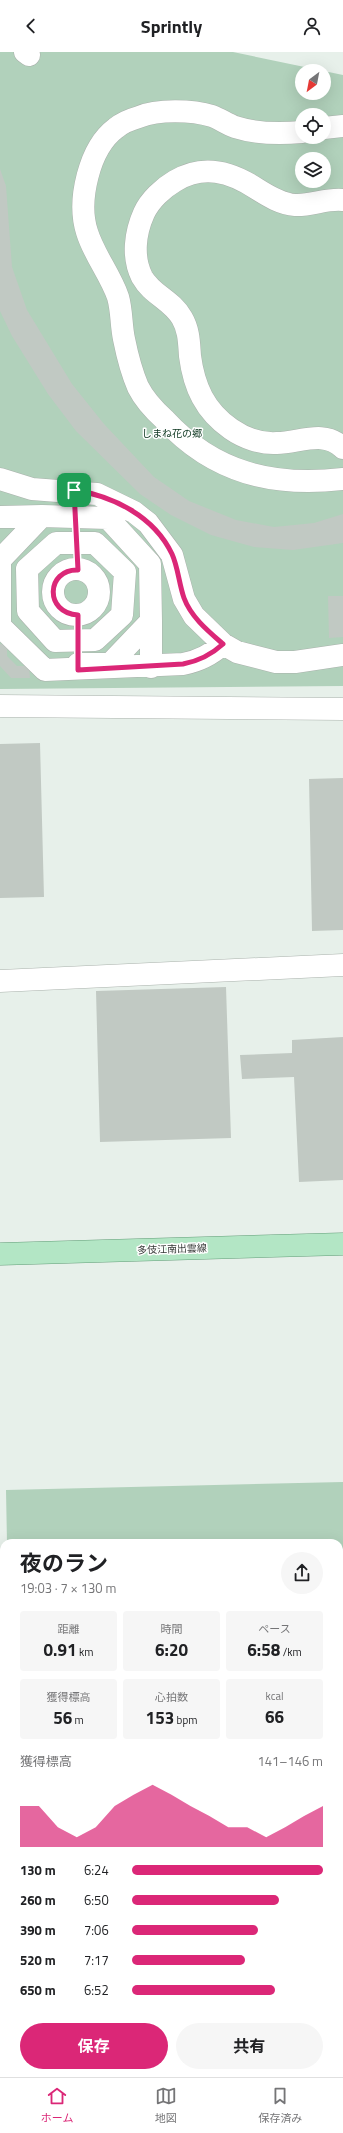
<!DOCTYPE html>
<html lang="ja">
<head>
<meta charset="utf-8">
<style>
  body { margin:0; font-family:"Titillium Web","Noto Sans JP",sans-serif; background:#f6f6f6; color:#202124; height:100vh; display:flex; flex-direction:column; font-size:15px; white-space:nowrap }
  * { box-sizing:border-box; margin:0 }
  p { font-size:13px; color:#757577 }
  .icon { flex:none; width:22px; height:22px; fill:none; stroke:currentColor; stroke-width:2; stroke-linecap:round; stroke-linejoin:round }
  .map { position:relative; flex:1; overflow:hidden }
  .panel { position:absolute; left:0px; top:1487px; width:343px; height:538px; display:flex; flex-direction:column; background:#fff; border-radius:12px 12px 0 0; box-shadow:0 4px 16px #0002 }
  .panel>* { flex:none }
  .needle { width:26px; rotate:212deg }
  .fabs { position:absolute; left:295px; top:12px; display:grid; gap:8px }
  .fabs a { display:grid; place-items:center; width:36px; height:36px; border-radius:50%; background:#fff; box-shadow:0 4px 16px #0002; font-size:20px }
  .pin { position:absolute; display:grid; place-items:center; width:34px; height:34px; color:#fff; margin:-17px; border-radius:8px; box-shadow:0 2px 6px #0006 }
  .round { display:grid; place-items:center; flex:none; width:42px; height:42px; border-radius:21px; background:#f6f6f6 }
  .overview { display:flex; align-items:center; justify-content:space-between; height:68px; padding:0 20px }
  h1 { font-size:22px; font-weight:700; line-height:30px }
  .figures { display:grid; grid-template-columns:repeat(3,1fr); gap:6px; height:68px; padding:4px 20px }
  .figures div { display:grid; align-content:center; border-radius:4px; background:#f6f6f6; text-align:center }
  .figures b { font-size:17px; font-weight:700 }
  .figures small { font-size:11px; font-weight:400 }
  .figures p { font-size:11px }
  .chart { height:112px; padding:8px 20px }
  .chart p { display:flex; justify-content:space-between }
  .chart svg { width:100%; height:72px; margin-top:4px; fill:#db2777; opacity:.7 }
  .primary-button { display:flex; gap:8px; margin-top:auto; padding:8px 20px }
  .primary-button a { flex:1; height:46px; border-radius:24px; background:#db2777; color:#fff; font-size:16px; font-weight:700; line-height:46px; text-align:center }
  .primary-button a+a { background:#f6f6f6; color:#202124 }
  ul { padding:0 20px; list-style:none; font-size:13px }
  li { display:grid; grid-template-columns:64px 48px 1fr; align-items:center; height:30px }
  li i { height:10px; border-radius:5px; background:#db2777 }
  header { display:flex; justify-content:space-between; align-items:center; height:52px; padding:0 20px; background:#fff; font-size:18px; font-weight:700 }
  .menu { display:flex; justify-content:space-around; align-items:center; height:56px; border-top:1px solid #e0e0e0; background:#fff; font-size:11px; color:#757577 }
  .menu a { display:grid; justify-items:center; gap:2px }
  .menu .selected { color:#db2777 }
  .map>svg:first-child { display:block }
  .green { fill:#b1d1bb; fill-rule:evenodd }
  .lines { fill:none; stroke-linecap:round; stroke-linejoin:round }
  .river { stroke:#81b593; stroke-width:53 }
  .building { fill:#c1c9c3 }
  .minor-casing { stroke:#aab2ac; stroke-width:23 }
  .major-casing { stroke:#659e7a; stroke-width:23 }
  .minor { stroke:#fff; stroke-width:22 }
  .major { stroke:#b3e6c5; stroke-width:22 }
  .route-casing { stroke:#fff; stroke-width:8 }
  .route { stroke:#db2777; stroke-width:5 }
  .labels { text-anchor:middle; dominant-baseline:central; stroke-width:3; stroke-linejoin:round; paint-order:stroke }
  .park-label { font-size:10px; fill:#0b351e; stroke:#fff }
  .street-label { font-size:10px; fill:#343735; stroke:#fff }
</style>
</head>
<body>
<header><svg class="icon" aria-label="back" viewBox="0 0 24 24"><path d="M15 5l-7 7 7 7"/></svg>Sprintly<svg class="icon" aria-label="person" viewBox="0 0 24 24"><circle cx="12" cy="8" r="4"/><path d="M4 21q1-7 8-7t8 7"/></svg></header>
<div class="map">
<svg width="343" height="2025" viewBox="0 0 343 2025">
  <rect width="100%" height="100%" fill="#e7f0ea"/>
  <path class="green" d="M0,0H233L343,23V634L0,637ZM302,19H324V41H302ZM302,63H324V85H302ZM302,107H324V129H302Z
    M343,1430V1788H339V1491H7L6,1438Z"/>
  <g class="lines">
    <path class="river" d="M339,1816H343
      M0,1820H4"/>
  </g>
  <path class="building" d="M0,117L6,134L12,215L27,258L72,332L104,372L154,425L189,449L236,468L274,475L314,471L343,462V491L293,498L254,495L211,483L171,463L140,442L76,379L48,342L12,284L0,259Z
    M328,544H343V585L329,586Z
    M0,592L7,593V604L17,614H29L30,626H11L0,614Z
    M40,691L44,845L0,846V692Z
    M343,726V878L312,879L309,727Z
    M226,935L231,1086L100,1090L96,939Z
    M343,985V1128L299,1130L294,1025L242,1027L240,1003L292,1001V988Z"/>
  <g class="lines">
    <g class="minor-casing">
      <path id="minor" d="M25,0L29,3
        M324,76L343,74
        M302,80C279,82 257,82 235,75C227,72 220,67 212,64C193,58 157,57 139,65C132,67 122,71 116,76C89,96 77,149 87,180C94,203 110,222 118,245C122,259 121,273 124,287C127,302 132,321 138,335C144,347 155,359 165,368C214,421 273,435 343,427
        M343,148C327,146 311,154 295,153C281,152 268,144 257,137C230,119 203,112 175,129C163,136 150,148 144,161C135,181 132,205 142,225C152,243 172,248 182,266C189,278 189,290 190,304C194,335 205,359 231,377C244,386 261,392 277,391C299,391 324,377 343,396
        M0,427L32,437L97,442L134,460L148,471L172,503L184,547L194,564L223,592L237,600L276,610H295L343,603
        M0,465L42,464
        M56,491H95L125,520L122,563L95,588L55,589L28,559L27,517Z
        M53 540a23 23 0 1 1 46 0a23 23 0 1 1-46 0Z
        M0,571V508L42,464L108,466L150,512L151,569L110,612H78
        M0,574L45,618L183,612C199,609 211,603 223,592
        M151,615V569
        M0,654L343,657
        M0,929L343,913
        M0,1833H4
        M339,1838H343"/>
    </g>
    <g class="major-casing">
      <path id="major" d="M0,1202L343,1192"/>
    </g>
    <use href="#minor" class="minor"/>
    <use href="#major" class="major"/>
  </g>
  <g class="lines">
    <g class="route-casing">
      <path id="route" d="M74,438C113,444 154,464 172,502C178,515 179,532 184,546C191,565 208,579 223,592C211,603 199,609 183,612L78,618V563C44,561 46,517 78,518Z"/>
    </g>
    <use href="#route" class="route"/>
  </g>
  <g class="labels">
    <g class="park-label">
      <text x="172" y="381">しまね花の郷</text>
    </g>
    <g class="street-label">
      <text transform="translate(172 1197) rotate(-2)">多伎江南出雲線</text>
    </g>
  </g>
</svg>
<div class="fabs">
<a><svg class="needle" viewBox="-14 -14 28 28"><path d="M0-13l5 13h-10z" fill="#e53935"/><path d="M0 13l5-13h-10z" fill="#757577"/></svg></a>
<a><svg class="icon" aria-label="locate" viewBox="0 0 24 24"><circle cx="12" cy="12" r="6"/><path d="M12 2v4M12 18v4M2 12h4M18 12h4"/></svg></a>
<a><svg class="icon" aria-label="layers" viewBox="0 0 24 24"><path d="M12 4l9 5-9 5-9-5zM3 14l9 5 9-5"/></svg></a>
</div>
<div class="pin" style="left:74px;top:438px;background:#1e9e55"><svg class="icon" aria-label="arrive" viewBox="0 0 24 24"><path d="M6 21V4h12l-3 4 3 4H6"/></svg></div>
<section class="panel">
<div class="overview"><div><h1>夜のラン</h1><p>19:03 · 7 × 130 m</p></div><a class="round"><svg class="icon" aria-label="share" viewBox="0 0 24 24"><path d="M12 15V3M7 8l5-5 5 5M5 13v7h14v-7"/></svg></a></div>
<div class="figures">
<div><p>距離</p><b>0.91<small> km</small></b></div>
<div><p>時間</p><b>6:20</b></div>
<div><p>ペース</p><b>6:58<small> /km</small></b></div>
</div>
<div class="figures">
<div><p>獲得標高</p><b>56<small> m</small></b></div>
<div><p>心拍数</p><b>153<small> bpm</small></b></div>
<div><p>kcal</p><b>66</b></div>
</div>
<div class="chart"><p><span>獲得標高</span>141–146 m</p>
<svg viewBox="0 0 160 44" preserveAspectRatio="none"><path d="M0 44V19L10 19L20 32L30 38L40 32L50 19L60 12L70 6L80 12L90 19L100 25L110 32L120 32L130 38L140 32L150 25L160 19V44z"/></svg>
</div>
<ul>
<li><b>130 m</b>6:24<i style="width:100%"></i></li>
<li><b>260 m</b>6:50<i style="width:77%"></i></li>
<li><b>390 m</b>7:06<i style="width:66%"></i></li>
<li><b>520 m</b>7:17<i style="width:59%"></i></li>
<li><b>650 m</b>6:52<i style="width:75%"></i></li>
</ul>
<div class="primary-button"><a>保存</a><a>共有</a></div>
</section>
</div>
<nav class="menu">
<a class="selected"><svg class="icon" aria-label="home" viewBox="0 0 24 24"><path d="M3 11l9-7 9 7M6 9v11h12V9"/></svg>ホーム</a>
<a><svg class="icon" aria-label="map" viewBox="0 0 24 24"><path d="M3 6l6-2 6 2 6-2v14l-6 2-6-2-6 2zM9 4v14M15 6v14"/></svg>地図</a>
<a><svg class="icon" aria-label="saved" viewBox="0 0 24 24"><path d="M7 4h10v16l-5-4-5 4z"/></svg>保存済み</a>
</nav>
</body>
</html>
